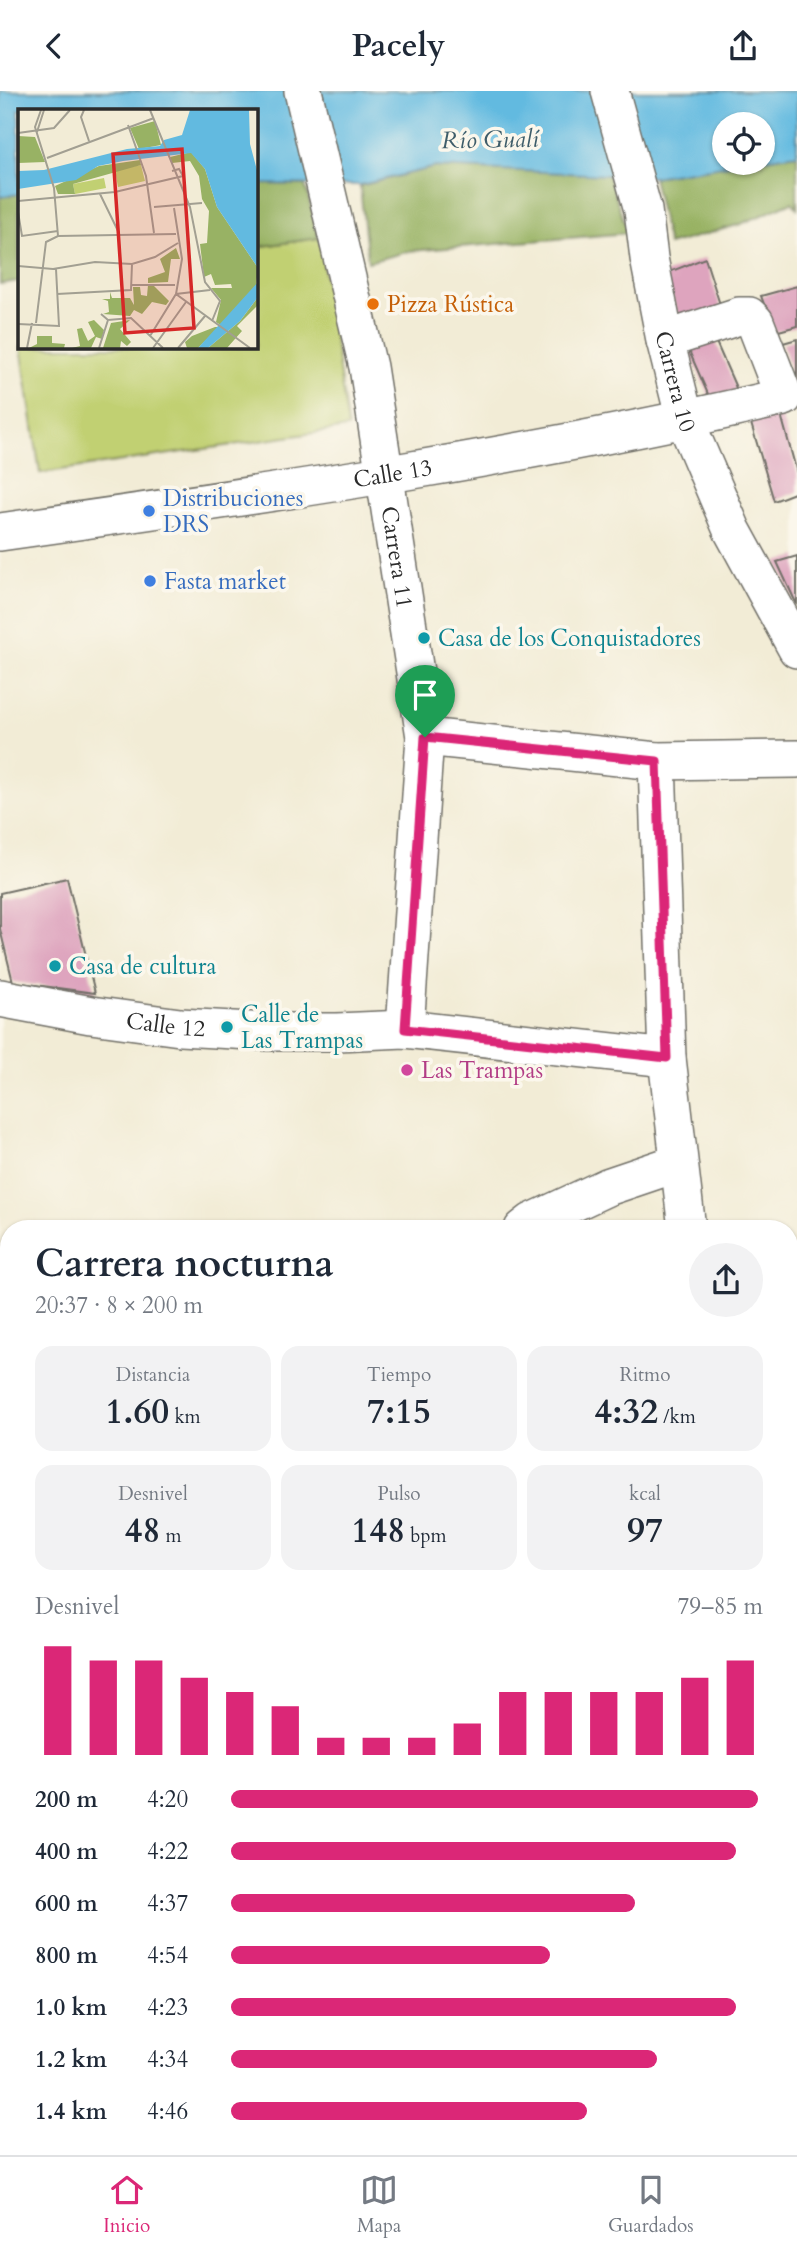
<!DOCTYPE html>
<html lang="es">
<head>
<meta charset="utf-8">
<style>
  body { margin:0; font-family:Cardo,serif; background:#f2f2f3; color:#1f2937; height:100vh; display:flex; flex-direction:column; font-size:26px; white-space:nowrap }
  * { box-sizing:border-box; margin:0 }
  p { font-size:23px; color:#747a83 }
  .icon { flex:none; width:38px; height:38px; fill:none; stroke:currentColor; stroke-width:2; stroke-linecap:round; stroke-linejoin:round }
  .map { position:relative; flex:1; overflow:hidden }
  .sheet { position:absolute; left:0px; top:1129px; width:798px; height:936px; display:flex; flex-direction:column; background:#fff; border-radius:28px 28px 0 0; box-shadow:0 2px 5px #0004 }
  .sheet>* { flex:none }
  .tools { position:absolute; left:712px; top:21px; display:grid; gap:14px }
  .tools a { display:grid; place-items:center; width:63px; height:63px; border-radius:50%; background:#fff; box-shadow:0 2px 5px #0004; font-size:35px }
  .pin { position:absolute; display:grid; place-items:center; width:60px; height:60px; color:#fff; margin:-72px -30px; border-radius:50% 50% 50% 0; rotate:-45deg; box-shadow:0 0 7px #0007 }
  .pin .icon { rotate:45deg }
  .round { display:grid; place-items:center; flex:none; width:74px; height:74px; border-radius:37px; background:#f2f2f3 }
  .overview { display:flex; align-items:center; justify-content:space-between; height:119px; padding:0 35px }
  h1 { font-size:38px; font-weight:600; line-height:52px }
  .metrics { display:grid; grid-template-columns:repeat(3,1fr); gap:10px; height:119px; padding:7px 35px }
  .metrics div { display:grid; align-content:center; border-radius:18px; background:#f2f2f3; text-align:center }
  .metrics b { font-size:35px; font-weight:600 }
  .metrics small { font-size:19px; font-weight:400 }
  .metrics p { font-size:19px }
  .chart { height:196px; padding:14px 35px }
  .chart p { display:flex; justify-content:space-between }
  .chart svg { width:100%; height:126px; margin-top:7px; stroke:#db2777; stroke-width:6 }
  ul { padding:0 35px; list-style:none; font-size:23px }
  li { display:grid; grid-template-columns:112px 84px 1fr; align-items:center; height:52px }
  li i { height:18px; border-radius:9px; background:#db2777 }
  header { display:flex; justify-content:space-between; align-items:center; height:91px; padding:0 35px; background:#fff; font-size:32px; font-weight:600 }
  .dock { display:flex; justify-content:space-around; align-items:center; height:98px; border-top:2px solid #e0e1e3; background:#fff; font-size:19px; color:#747a83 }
  .dock a { display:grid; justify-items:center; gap:4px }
  .dock .current { color:#db2777 }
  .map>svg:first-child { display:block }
  .green { fill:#c1d072; stroke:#767e4e; stroke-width:2 }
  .forest { fill:#98b264; stroke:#626e48; stroke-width:2 }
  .water { fill:#62bae0; stroke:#467286; stroke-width:2 }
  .building { fill:#dea4be }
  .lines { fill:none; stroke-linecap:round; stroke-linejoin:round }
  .service-casing { stroke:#716f67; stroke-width:21 }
  .minor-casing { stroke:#716f67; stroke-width:40 }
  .service { stroke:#fff; stroke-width:18 }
  .minor { stroke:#fff; stroke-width:37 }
  .route-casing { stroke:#fff; stroke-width:14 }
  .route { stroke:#db2777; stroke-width:9 }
  .food-dot { fill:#e8710a; stroke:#fbf7ec; stroke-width:2.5 }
  .shop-dot { fill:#3f7fe0; stroke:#fbf7ec; stroke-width:2.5 }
  .culture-dot { fill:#0f9aa8; stroke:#fbf7ec; stroke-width:2.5 }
  .hotel-dot { fill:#d1479c; stroke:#fbf7ec; stroke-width:2.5 }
  .labels { text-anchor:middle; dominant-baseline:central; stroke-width:7; stroke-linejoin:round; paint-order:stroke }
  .food-label { font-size:23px; fill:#c56008; stroke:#fbf7ec; text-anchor:start }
  .street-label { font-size:23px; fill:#2b2b2b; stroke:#fbf7ec }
  .shop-label { font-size:23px; fill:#366cbe; stroke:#fbf7ec; text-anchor:start }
  .culture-label { font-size:23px; fill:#0d838f; stroke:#fbf7ec; text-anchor:start }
  .hotel-label { font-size:23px; fill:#b23c85; stroke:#fbf7ec; text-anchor:start }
  .water-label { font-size:24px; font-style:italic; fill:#3e5d6a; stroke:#fbf7ec }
  .inset-road { fill:none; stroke:#a29f92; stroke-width:2 }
  .view { fill:#d62828; fill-opacity:0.15; stroke:#d62828; stroke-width:3.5 }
  .inset-edge { fill:none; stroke:#2b2b2b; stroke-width:3.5 }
</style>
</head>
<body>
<header><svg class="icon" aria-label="back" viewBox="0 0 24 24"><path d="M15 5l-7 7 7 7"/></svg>Pacely<svg class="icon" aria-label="share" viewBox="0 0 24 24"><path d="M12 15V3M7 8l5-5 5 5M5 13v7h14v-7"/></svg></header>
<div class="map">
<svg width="797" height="2064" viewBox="0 0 797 2064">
  <rect width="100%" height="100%" fill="#fbf7ec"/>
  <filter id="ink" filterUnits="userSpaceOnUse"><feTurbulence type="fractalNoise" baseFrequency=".0143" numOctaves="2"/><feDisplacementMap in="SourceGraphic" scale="14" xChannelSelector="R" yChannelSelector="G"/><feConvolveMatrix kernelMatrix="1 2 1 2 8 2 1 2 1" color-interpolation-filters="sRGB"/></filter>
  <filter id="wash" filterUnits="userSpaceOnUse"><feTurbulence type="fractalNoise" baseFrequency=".00686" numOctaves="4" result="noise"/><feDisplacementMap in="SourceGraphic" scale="28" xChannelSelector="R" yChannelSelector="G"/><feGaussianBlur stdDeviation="1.57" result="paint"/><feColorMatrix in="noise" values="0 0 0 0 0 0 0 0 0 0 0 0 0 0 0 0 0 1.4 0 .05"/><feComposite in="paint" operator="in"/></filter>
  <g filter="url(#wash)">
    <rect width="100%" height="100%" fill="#f2ecd6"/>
    <path class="green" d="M319,147L348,337L40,382L21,256H256V156Z"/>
    <path class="forest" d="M797,63V117L792,111L741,133L668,154L653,86L741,72H763V68Z
      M436,76L608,84L628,142L410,160L368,171L360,95Z
      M256,93L305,94L319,147L256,156Z
      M19,103V190L0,193V106Z
      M0,1659L9,1660V1874H0Z
      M9,1922V1961L0,1968V1923Z"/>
    <path class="water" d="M0,0H797V63L763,68V33H724V72H741L653,86L436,76L360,94L256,93V19H19V103L0,106Z"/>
    <g id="blocks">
      <path class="building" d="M705,167L724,226L683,239L664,183Z
        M797,195V235L775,241L761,205Z
        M712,242L737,299L711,310L686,253Z
        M797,248V306L783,252Z
        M780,320L797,382V401L774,410L750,329Z
        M797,465V514L777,471Z
        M67,787L95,902L13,891L0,838V802Z
        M0,1587H9V1660L0,1659Z"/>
    </g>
  </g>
  <g filter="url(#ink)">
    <use href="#blocks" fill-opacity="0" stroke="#716f67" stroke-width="2"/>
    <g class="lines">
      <g class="service-casing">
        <path id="service" d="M789,1275L797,1276"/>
      </g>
      <g class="minor-casing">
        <g id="minor">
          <path id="s1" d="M303,0L368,276L425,646L405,938"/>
          <path id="s2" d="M610,0L643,119L649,167L665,249L685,329L732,439L797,558"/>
          <path id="s3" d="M0,441C263,404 526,366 784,306L755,231L749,225H739L665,249"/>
          <path d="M425,646L657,670L797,668"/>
          <path d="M657,670L667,967L687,1138"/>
          <path id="s4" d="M0,907L91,924L180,936L269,941H337L405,938L667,967"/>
          <path d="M523,1138L532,1131L607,1096L678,1072"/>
          <path d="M0,1248L9,1249"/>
          <path d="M0,1575L9,1576"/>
          <path d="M789,1632L797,1633"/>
          <path d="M789,1819L797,1825"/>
          <path d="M0,1897H9"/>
          <path d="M232,2056L239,2064"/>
          <path d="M318,2064L324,2056"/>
          <path d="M471,2064L477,2056"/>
        </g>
      </g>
      <use href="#service" class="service"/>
      <use href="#minor" class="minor"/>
    </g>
  </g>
  <g class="lines" filter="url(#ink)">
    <g class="route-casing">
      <path id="route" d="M425,646L657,670L667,967L405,938Z"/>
    </g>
    <use href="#route" class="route"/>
  </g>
  <circle class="food-dot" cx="373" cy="213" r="7"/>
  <g class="shop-dot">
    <circle cx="149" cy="420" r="7"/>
    <circle cx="150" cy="490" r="7"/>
  </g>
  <g class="culture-dot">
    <circle cx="424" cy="547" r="7"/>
    <circle cx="55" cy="875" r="7"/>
    <circle cx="227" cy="936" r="7"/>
  </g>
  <circle class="hotel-dot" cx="407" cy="979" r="7"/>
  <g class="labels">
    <g class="food-label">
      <text x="387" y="213">Pizza Rústica</text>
    </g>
    <g class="street-label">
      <text stroke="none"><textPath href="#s2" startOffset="298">Carrera 10</textPath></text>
      <text stroke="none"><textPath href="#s3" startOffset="397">Calle 13</textPath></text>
      <text stroke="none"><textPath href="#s1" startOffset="476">Carrera 11</textPath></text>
      <text stroke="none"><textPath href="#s4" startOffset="168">Calle 12</textPath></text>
    </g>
    <g class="shop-label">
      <text x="163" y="407">Distribuciones<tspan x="163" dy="26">DRS</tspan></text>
      <text x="164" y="490">Fasta market</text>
    </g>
    <g class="culture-label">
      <text x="438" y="547">Casa de los Conquistadores</text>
      <text x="69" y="875">Casa de cultura</text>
      <text x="241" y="923">Calle de<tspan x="241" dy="26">Las Trampas</tspan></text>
    </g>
    <g class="hotel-label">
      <text x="421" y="979">Las Trampas</text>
    </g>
    <g class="water-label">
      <text transform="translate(490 49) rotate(-1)">Río Gualí</text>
    </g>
  </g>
  <g transform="translate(18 18)">
    <rect width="240" height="240" fill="#f2ecd6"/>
    <path d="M123,56L127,72L100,78L97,61ZM86,69L88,79L57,85L55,75Z" fill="#c1d072"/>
    <path d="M137,12L143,36L121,40L112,19ZM0,27L17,28L27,53L0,54ZM173,43L187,60L199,98L240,159L238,177L204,217L198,213L203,191L193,179H214L213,175L197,176L193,165L186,168L182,135L189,134L191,102L184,90L181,67L172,52L154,54L152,48ZM122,51L123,56L55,75L57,85H40L37,77L81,57ZM158,139L162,150H153L150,173L130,174V169L147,163L142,150ZM134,175L151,192L148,196L134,193L124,205L116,201L112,207L85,205L91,203L90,192L84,190H92V183L94,189H112L116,196L115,178H122L123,186L129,187L130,176ZM240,188V196L219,217L224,222L209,239H190L222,212ZM76,211L86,221L84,230L78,228L73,239H54L62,237L59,220L64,219L70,232L77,227L70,213ZM112,211L102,220L113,233L109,237L103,232L102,239H85L93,214ZM197,218H201L180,239H169L167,233L174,227ZM19,227H34V234L47,235L46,239H11L19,235Z" fill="#98b264"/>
    <path d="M172,1H231L232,35L240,65V159L199,98L187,60L173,44L105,52L80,57L58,71L0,80V62L26,61L109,40L142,37L146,31L164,26ZM240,173V188L222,212L190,239H180Z" fill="#62bae0"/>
    <path class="inset-road" d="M23,1L17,18L36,79L40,127M66,1L63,8L71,32M132,1L172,98L187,173L202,192L194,212M110,16L128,67L136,124M19,23L26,1M0,24L36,19L52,1M29,49L136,9M82,85L101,124M0,92L97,83L165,67L161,60L154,62M136,98L184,94M156,99L164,150L158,185L232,239M0,103L4,127L40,122M0,157L35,160L77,153L114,155L137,148L160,134M113,176H157M39,185L113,181L114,155M83,205L90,211L113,209L145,239M18,214L28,133L40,127L158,125M0,215L41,217L38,160M132,227L158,185L192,181M9,239L14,214M81,239L90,211M135,239L168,193M160,239L187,207"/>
    <path class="view" d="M164,40L176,219L107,224L95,45Z"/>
    <rect width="240" height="240" class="inset-edge"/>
  </g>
</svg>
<div class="tools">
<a><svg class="icon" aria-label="locate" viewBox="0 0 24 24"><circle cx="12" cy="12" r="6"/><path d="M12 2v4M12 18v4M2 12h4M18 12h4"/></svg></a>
</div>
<div class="pin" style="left:425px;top:646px;background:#1e9e55"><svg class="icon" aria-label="arrive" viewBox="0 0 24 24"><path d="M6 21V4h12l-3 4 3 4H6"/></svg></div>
<section class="sheet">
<div class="overview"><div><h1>Carrera nocturna</h1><p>20:37 · 8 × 200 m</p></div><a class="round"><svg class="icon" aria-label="share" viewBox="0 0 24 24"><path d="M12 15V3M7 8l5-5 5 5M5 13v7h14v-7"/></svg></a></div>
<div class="metrics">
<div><p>Distancia</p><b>1.60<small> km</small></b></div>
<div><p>Tiempo</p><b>7:15</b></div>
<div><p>Ritmo</p><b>4:32<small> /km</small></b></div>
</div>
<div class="metrics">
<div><p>Desnivel</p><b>48<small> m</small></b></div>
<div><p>Pulso</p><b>148<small> bpm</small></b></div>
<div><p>kcal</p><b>97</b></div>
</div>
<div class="chart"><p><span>Desnivel</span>79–85 m</p>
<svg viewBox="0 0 160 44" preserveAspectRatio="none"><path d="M5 44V6M15 44V11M25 44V11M35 44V17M45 44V22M55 44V27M65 44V38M75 44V38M85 44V38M95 44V33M105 44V22M115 44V22M125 44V22M135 44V22M145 44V17M155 44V11"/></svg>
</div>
<ul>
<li><b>200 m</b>4:20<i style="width:99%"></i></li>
<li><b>400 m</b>4:22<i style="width:95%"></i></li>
<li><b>600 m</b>4:37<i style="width:76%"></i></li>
<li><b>800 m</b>4:54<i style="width:60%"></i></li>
<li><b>1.0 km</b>4:23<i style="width:95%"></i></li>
<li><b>1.2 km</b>4:34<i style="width:80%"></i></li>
<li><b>1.4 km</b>4:46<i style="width:67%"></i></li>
</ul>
</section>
</div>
<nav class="dock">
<a class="current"><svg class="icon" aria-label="home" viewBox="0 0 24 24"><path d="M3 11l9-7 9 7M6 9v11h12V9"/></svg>Inicio</a>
<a><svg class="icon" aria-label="map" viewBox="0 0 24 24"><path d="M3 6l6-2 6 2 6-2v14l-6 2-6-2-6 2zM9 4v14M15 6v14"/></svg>Mapa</a>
<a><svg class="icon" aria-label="saved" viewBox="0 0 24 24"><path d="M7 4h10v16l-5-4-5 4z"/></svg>Guardados</a>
</nav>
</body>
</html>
